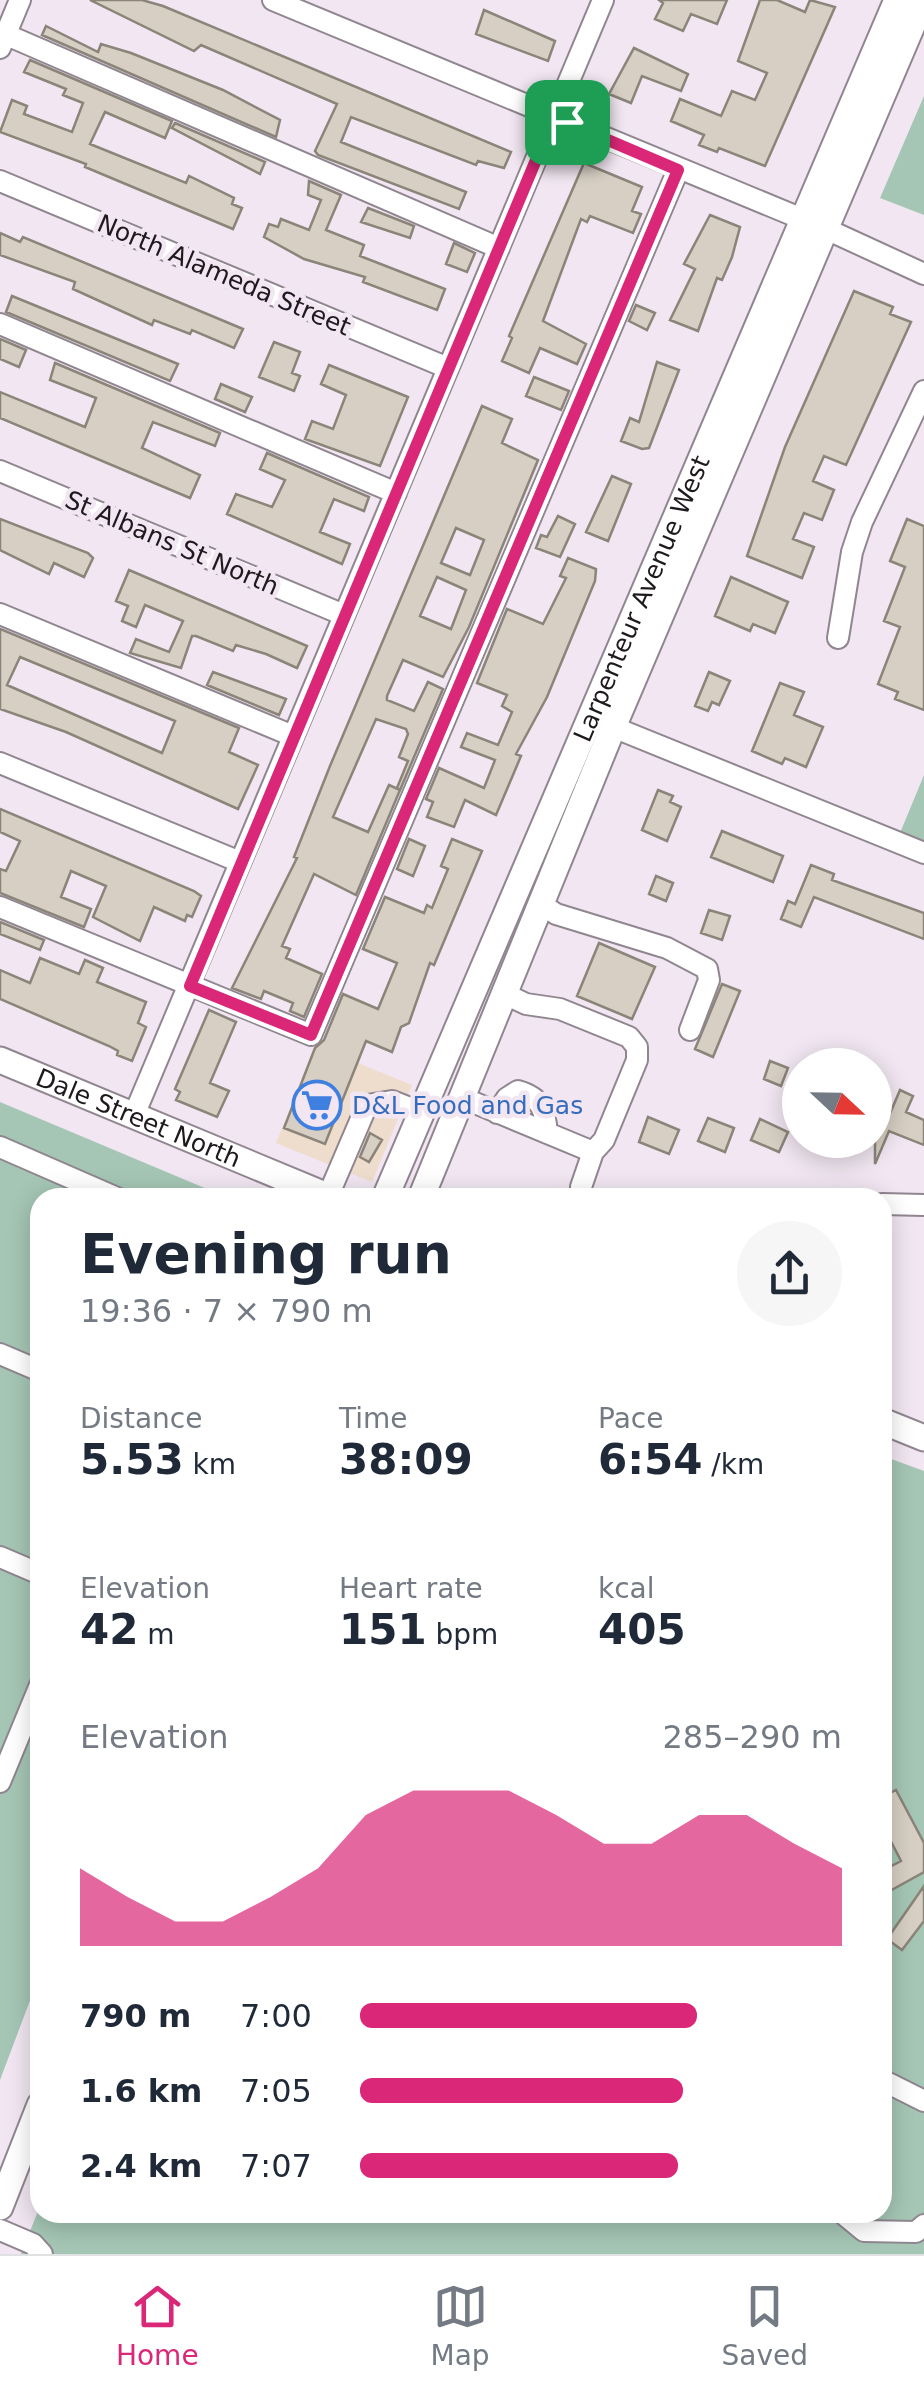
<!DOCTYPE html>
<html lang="en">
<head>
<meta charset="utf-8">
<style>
  body { margin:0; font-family:"DejaVu Sans",sans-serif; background:#f6f6f7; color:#1f2937; height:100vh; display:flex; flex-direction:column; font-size:38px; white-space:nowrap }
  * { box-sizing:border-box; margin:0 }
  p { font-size:32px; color:#747a83 }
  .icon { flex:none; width:55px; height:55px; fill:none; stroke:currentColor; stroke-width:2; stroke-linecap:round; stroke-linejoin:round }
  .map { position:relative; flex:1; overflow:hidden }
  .sheet { position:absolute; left:30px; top:1188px; width:862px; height:1035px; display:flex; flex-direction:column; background:#fff; border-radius:30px; box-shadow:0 5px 25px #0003 }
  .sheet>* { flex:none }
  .needle { width:65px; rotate:112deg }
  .controls { position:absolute; left:782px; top:1048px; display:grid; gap:20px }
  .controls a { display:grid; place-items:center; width:110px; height:110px; border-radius:50%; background:#fff; box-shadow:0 5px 25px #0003; font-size:50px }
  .pin { position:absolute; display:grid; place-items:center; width:85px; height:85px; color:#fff; margin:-42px; border-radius:20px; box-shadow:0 5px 15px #0006 }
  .round { display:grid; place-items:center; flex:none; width:105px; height:105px; border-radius:52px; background:#f6f6f7 }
  .head { display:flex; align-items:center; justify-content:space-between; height:170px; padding:0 50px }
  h1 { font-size:55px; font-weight:700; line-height:75px }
  .stats { display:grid; grid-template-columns:repeat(3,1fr); gap:15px; height:170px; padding:10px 50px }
  .stats div { display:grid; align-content:center }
  .stats b { font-size:42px; font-weight:700 }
  .stats small { font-size:28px; font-weight:400 }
  .stats p { font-size:28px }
  .chart { height:280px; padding:20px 50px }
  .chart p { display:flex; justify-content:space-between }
  .chart svg { width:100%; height:180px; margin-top:10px; fill:#db2777; opacity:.7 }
  ul { padding:0 50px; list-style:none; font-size:32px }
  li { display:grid; grid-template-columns:160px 120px 1fr; align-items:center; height:75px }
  li i { height:25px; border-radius:12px; background:#db2777 }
  .dock { display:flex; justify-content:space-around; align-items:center; height:140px; border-top:2px solid #e0e1e3; background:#fff; font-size:28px; color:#747a83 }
  .dock a { display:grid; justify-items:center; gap:5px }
  .dock .selected { color:#db2777 }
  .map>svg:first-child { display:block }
  .commercial { fill:#eedccc }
  .green { fill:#a5c6b5 }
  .building { fill:#d7cfc3; stroke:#8b8479; stroke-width:2.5; fill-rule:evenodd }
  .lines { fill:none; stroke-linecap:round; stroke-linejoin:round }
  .minor-casing { stroke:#908690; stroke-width:24 }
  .major-casing { stroke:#908690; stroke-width:29 }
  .minor { stroke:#fff; stroke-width:20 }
  .major { stroke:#fff; stroke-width:25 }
  .route-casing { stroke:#fff; stroke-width:20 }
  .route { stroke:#db2777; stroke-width:12 }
  .labels { text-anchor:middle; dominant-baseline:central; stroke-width:9; stroke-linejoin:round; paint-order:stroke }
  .street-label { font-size:25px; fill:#1d191d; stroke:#f1e6f1 }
  .shop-label { font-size:25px; fill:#366cbe; stroke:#f1e6f1; text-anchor:start }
</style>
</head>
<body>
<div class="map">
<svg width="924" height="2254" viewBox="0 0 924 2254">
  <rect width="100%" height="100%" fill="#f1e6f1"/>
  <path class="commercial" d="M316,1046L412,1085L372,1182L276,1143Z"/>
  <path class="green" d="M924,96V215L880,198Z
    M924,775V843L900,833Z
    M0,1102L226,1197L40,1198V1974L0,2080Z
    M883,1456L924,1471V2254H21L40,2206V2212H882Z"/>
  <path class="building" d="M90,0H142L163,6L511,152L504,168L478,161L476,165L351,117L341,142L466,192L459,209L318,155L315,151L337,104L201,45L194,51Z
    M659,0H727L717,24L691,14L683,31L655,19L663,3Z
    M760,0H777L805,12L810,0L835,7L765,166L719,148L717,152L699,145L704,135L671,121L680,99L721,116L732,91L755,100L767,73L738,61Z
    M484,10L555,41L548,61L476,34Z
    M46,26L98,52L101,44L131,53L223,90L280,120L276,137L42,35Z
    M634,48L688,74L681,91L642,76L631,103L609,94Z
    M30,60L172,121L165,138L105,112L90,144L186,183L189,176L234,198L232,204L242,208L233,229L85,167L86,164L0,132L12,100L27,106L24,114L72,132L83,103L63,95L66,89L24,72Z
    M175,123L265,162L260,174L172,128Z
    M584,163L642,187L632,211L641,214L633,233L590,216L587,222L581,219L543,321L586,344L577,364L540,348L529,373L502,361L512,338L509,336Z
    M309,181L341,195L326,230L364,245L360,256L445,289L437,310L363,282L365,277L304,259L264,237L269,224L278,227L281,219L309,230L321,200L308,195Z
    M368,208L414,226L410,238L361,222Z
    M710,215L740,227L732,257L722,280L717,278L698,331L670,320L695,269L684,264Z
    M0,233L20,242L23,237L243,329L234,348L192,330L190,334L154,320L152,325L73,289L75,282L0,255Z
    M454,243L475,253L467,272L446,264Z
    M854,291L893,307L890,314L911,322L846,465L824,456L813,481L834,490L822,520L804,513L793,539L814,547L802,578L747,556L785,447Z
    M12,296L178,364L170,381L6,312Z
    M636,305L655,313L647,330L629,321Z
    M0,339L26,350L19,367L0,359Z
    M274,342L300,352L292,373L300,376L294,391L259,377Z
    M657,362L679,370L649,448L642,449L621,441L630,418L639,422Z
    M55,363L220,433L215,446L153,422L142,448L200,475L190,498L0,418V392L85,427L96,398L50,380Z
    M329,365L408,397L380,466L305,439L312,421L333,429L346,395L321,384Z
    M534,377L569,391L561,410L526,396Z
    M221,384L252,397L245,412L215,399Z
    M482,406L512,419L502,443L538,460L469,627L443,677L403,660L387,696V700L414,711L428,682L443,689L400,790L397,788L408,761L399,757L408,734L406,729L376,719L333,817L368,832L389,785L400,790L356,895L314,874L282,946L290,949L286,958L322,974L304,1017L290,1011L293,1003L264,991L261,999L232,988L297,858L294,857L330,766ZM456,528L484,540L470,575L441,563ZM437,577L466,590L451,629L420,616Z
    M267,453L369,497L364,511L334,499L320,532L350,544L342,564L227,514L236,494L272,507L285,480L260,469Z
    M612,476L631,484L608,541L586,532Z
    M558,516L575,524L560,557L536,548L541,535L547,537Z
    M0,519L88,553L93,558L84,577L54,563L49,574L0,550Z
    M907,519L924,526V710L895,699L898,692L878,684L900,627L884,621L905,567L890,561Z
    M568,558L596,569L595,581L547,697L516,754L521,756L496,815L465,800L454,827L427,817L433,802L426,799L439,768L484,788L495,760L461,747L467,733L498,745L512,712L502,706L507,695L477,683L507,609L543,624L566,578L560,576Z
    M129,570L307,646L297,668L266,654L236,645L233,651L196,636H192L181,668L130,653L136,639L169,652L183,621L145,605L136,627L122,621L128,606L116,601Z
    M731,577L788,602L775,633L753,624L750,631L715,616Z
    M0,629L239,728L229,752L258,765L238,809L66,732L0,709ZM20,657L175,721L162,753L7,685Z
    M213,672L286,699L279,715L207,685Z
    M709,672L730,681L719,705L712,702L708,711L695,706Z
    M780,683L804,692L794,715L823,727L806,767L785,758L782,764L752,751Z
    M658,790L673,796L670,802L681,807L667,841L642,830Z
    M0,809L194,891L201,896L192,917L187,915L185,921L154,907L140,941L93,917L106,886L71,871L61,897L91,909L84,927L0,893V869L6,871L20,841L0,832Z
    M722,831L783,856L773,882L711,857Z
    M409,839L425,846L413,876L397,869Z
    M452,839L482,851L434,965L430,963L409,1023L401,1027L392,1052L366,1041L325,1144L284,1128L315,1048L324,1040L343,994L378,1009L397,963L363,949L385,897L424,913L427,905L432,908L448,869L441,866Z
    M811,865L834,874L832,880L924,913V939L814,897L801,927L781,919L788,901L795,904Z
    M656,876L673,883L666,901L649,894Z
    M709,910L730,916L722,940L701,933Z
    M0,922L44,940L40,950L0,934Z
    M599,943L655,967L632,1019L577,996Z
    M40,958L79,974L85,960L103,968L97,982L146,1002L138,1023L146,1027L132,1061L117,1055L118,1051L109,1046L0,999V970L30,983Z
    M722,984L740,991L713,1057L695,1049Z
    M209,1010L236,1022L210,1083L229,1091L217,1117L176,1100L180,1092L175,1089Z
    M770,1061L788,1068L781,1086L764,1079Z
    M900,1090L913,1096L906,1112L924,1120V1145L889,1131L875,1164V1119L886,1123Z
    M648,1117L679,1130L669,1154L639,1142Z
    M708,1118L734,1128L725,1152L698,1141Z
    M760,1119L788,1132L779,1152L751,1140Z
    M370,1133L382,1140L369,1162L360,1157Z
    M896,1790L924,1843V1872L888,1892L882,1871L901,1861L882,1824V1797Z
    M924,1886V1921L902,1950L887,1939Z"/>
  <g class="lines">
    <g class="minor-casing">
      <path id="minor" d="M273,0L824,228L924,274
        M0,32L499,248
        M0,48L20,0
        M0,181L448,368
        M0,324L396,493
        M0,471L344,615
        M0,614L293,736
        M838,638L852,552L862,522L924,391
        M613,727L924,853
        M0,763L240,862
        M541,904L556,914L667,948L707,969L709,980L690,1030
        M0,907L311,1035L678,170
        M505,994L526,1004L560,1009L629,1037L637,1047V1060L604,1140L593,1152
        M463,1098L593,1152L581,1187L582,1198
        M497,1113L507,1098L518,1091C542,1098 545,1110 547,1133
        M134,1115L603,0
        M0,1147L117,1198
        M328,1196L367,1105L392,1101L420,1112
        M882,1204L924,1205
        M0,1354L40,1371
        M0,1557L40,1574
        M0,1782L40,1685
        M882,2080L924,2101
        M841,2212L864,2231L916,2232L924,2225
        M0,2230L33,2244L42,2254"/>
    </g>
    <g class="major-casing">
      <g id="major">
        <path id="s1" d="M0,1060L332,1198"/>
        <path id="s2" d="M385,1198L897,0"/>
        <path d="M421,1198L613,727L923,0"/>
        <path d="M882,1421L924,1438"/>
        <path d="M0,2207L40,2105"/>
      </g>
    </g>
    <use href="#minor" class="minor"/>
    <use href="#major" class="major"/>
  </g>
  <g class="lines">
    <g class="route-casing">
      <path id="route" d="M554,117L678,170L311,1035L190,986Z"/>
    </g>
    <use href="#route" class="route"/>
  </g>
  <defs>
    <g id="supermarket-ring" transform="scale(2.5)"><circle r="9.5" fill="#f1e6f1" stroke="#3f7fe0" stroke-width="1.5"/><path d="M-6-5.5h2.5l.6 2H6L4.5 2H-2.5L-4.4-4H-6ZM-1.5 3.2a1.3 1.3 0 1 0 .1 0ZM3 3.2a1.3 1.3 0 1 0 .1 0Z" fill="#3f7fe0"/></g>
  </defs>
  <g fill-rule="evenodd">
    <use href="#supermarket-ring" x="317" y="1105"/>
  </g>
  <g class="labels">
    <g class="street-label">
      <text transform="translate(224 275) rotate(23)">North Alameda Street</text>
      <text transform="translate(172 543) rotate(23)">St Albans St North</text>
      <text stroke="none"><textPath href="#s2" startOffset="652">Larpenteur Avenue West</textPath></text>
      <text stroke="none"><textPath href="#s1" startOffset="150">Dale Street North</textPath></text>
    </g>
    <g class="shop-label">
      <text x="352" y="1105">D&amp;L Food and Gas</text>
    </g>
  </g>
</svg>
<div class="controls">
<a><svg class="needle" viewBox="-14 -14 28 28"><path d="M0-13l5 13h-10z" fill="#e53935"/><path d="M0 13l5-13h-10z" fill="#747a83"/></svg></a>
</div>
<div class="pin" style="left:567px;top:122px;background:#1e9e55"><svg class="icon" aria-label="arrive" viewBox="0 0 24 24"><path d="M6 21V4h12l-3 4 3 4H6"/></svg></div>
<section class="sheet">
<div class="head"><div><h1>Evening run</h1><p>19:36 · 7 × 790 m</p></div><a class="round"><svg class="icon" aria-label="share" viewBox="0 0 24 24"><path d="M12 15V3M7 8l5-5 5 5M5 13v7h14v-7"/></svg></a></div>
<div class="stats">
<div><p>Distance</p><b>5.53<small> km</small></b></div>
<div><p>Time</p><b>38:09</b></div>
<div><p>Pace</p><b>6:54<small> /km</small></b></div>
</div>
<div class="stats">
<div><p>Elevation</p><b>42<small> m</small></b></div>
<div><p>Heart rate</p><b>151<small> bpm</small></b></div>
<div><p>kcal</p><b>405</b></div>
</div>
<div class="chart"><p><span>Elevation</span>285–290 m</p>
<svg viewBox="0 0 160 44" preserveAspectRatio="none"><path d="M0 44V25L10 32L20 38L30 38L40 32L50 25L60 12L70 6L80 6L90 6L100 12L110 19L120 19L130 12L140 12L150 19L160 25V44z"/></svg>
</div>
<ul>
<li><b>790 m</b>7:00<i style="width:70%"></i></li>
<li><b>1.6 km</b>7:05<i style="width:67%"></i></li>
<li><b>2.4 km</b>7:07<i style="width:66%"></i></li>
</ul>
</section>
</div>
<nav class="dock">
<a class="selected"><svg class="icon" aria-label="home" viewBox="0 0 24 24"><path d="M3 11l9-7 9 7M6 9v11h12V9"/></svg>Home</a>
<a><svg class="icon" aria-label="map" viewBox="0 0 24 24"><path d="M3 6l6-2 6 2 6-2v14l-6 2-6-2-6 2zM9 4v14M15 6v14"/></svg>Map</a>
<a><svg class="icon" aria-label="saved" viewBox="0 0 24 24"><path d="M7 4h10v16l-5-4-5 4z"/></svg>Saved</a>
</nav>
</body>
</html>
